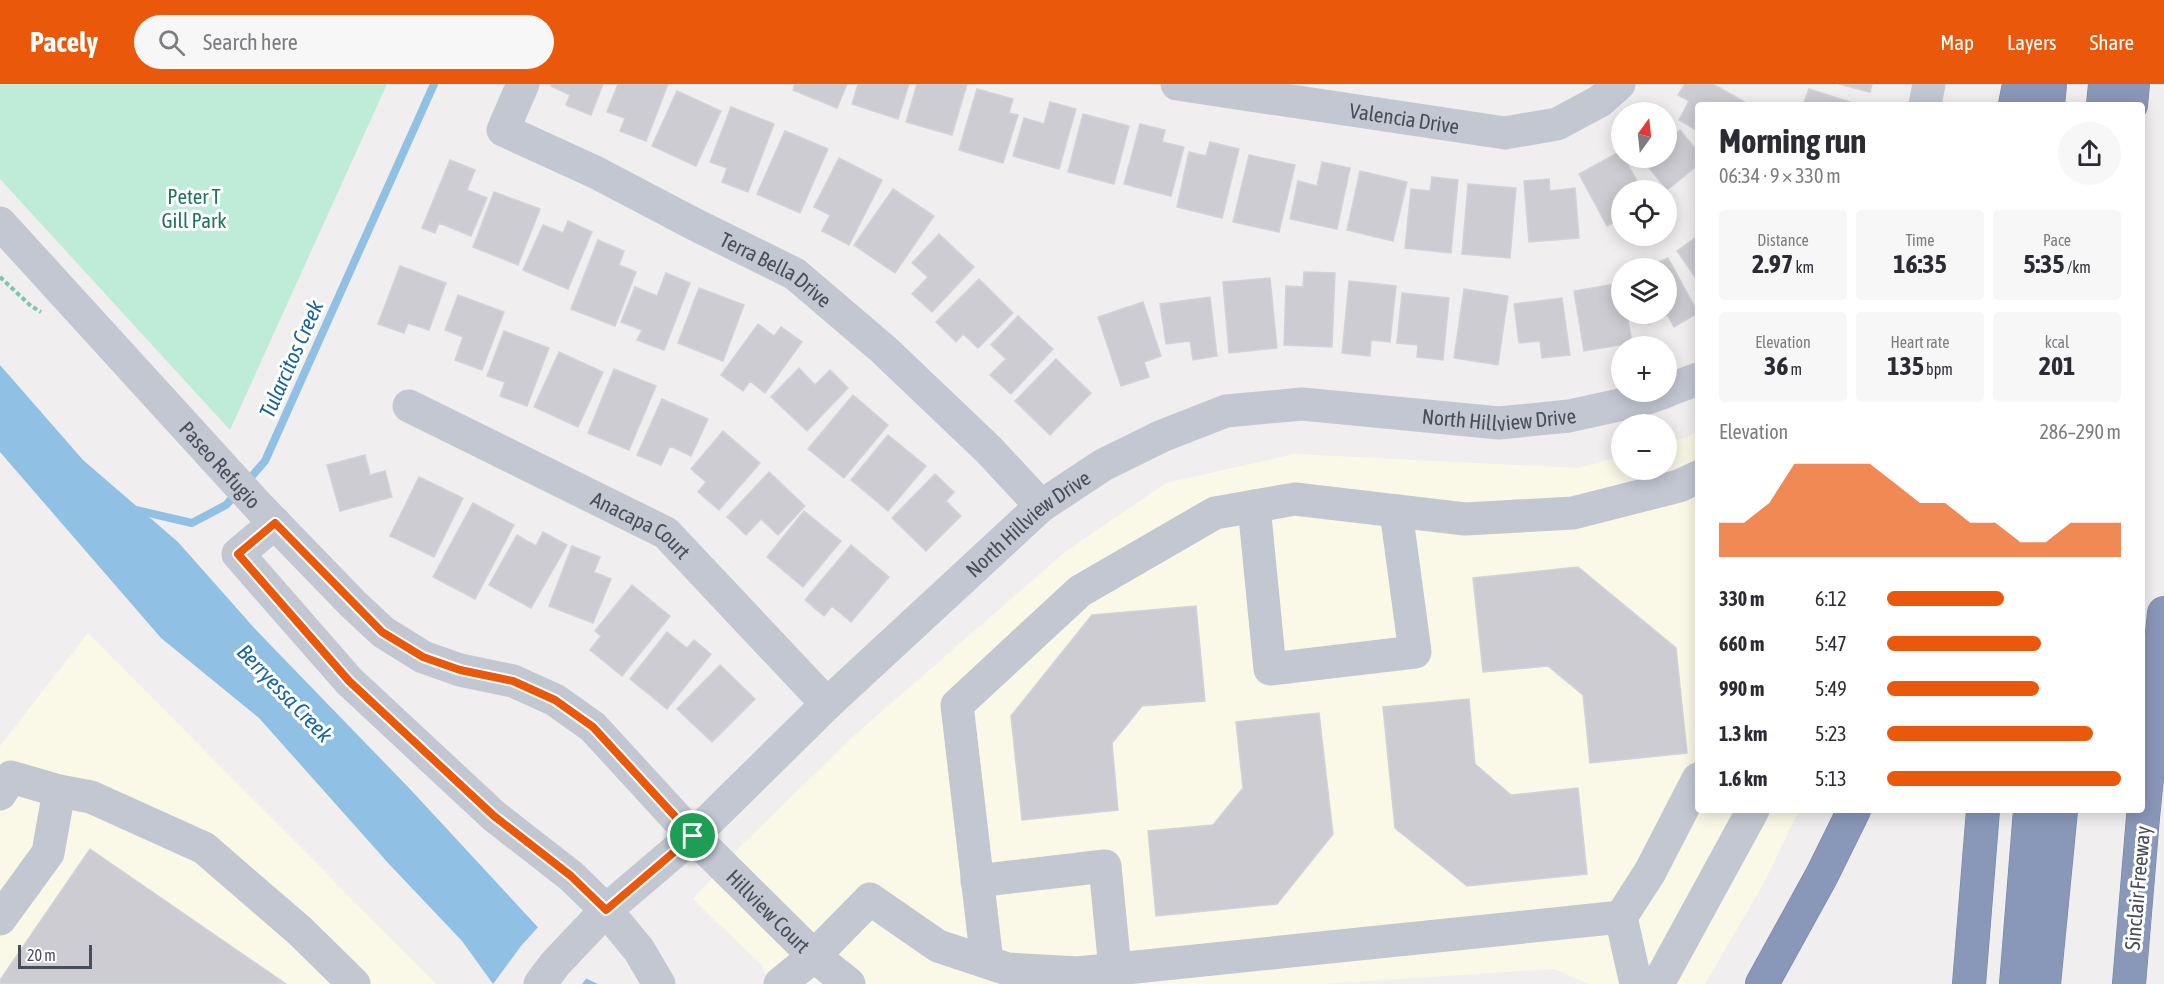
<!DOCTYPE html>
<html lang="en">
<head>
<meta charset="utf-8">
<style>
  body { margin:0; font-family:"Asap Condensed",sans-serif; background:#f7f7f7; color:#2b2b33; height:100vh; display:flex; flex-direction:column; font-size:22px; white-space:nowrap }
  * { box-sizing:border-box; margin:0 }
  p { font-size:20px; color:#7c7c81 }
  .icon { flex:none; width:33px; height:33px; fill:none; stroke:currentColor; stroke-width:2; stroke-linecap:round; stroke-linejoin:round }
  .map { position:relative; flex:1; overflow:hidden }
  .side { position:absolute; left:1695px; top:18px; width:450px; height:711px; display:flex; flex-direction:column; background:#fff; border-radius:6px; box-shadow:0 3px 15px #0003 }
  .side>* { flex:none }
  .needle { width:39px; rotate:15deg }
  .fabs { position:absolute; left:1611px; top:18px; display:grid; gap:12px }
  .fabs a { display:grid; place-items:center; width:66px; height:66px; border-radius:50%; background:#fff; box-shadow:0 3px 15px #0003; font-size:30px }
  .scale { position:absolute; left:18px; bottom:15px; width:74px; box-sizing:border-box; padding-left:6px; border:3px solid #484d5a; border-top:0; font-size:16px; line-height:21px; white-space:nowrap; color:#484d5a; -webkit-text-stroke:4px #fff; paint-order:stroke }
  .pin { position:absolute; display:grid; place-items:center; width:51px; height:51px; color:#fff; margin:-26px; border:3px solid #fff; border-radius:50%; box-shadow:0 2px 6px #0007 }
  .round { display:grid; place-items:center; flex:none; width:63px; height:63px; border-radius:32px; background:#f7f7f7 }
  .headline { display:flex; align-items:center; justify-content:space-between; height:102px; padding:0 24px }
  h1 { font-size:33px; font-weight:700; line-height:45px }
  .stats { display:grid; grid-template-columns:repeat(3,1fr); gap:9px; height:102px; padding:6px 24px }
  .stats div { display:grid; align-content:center; border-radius:6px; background:#f7f7f7; text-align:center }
  .stats b { font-size:26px; font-weight:700 }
  .stats small { font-size:16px; font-weight:400 }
  .stats p { font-size:16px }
  .chart { height:168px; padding:12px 24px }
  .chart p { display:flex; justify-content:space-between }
  .chart svg { width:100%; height:108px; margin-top:6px; fill:#ea580c; opacity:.7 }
  ul { padding:0 24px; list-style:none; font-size:20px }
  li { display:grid; grid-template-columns:96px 72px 1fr; align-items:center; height:45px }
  li i { height:15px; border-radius:8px; background:#ea580c }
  header { display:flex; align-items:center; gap:36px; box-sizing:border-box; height:84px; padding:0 30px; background:#ea580c; color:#fff }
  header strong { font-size:28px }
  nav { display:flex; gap:33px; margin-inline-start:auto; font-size:21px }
  .search { width:420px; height:54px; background:#f7f7f7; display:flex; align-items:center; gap:15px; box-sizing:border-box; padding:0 21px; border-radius:33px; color:#7c7c81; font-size:22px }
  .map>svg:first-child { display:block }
  .commercial { fill:#faf9e8 }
  .green { fill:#bfebd9 }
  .water { fill:#90c1e4 }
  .pier { fill:#f0eeee }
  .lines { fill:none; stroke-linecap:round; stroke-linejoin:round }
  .stream { stroke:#90c1e4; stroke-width:8 }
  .building { fill:#ccccd2; stroke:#d2d3d9; stroke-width:1.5 }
  .highway-casing { stroke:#7582a4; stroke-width:34 }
  .path { stroke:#7ac6b0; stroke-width:4; stroke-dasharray:4.5 3; stroke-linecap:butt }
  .minor { stroke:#c2c7d2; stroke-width:33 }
  .highway { stroke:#8997b9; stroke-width:33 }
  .route-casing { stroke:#fff; stroke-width:12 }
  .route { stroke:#ea580c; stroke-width:8 }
  .labels { text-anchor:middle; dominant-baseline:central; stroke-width:6; stroke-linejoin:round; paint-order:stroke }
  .street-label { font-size:21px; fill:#484d5a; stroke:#fff }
  .park-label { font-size:21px; fill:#1e755b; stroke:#fff }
  .water-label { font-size:22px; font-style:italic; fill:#18659c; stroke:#fff }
</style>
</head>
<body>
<header>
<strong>Pacely</strong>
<div class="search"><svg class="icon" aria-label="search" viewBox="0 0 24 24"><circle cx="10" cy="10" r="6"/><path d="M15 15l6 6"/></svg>Search here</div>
<nav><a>Map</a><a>Layers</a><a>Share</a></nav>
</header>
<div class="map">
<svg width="2164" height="900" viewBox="0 0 2164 900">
  <rect width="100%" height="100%" fill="#f0eeee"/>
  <path class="commercial" d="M1698,347V726H1799L1765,797L1705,900H1589L1554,885L1323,900H769L762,881L693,815L741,762L857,649L1065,468L1166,399L1294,370L1578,384L1621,372L1622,386H1666L1667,359L1685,354Z
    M88,549L436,900H0V662Z"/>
  <path class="green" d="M0,0H387L230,346L0,95Z"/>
  <path class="water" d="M0,281L83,376L178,458L256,546L409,704L585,894L598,900H493L462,857L389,780L259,634L161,554L0,368Z"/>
  <path class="pier" d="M540,841L588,892L582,900H493L521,862Z"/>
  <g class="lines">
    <path class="stream" d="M246,399L265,377L434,0
      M136,426L192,439L226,421L236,410"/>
  </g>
  <path class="building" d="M551,0H603L591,31L566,21L570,11L551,2Z
    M618,0H668L646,57L620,47L625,34L607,28Z
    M795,0H847L837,24L793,6Z
    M858,0H909L898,35L852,20Z
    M917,0H967L952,51L906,38Z
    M1685,0H1713L1746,19L1744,21H1698V47L1679,36L1689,17L1678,11Z
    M1839,0H1872L1870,8Z
    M977,5L1013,15L1009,29L1018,31L1003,79L959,66Z
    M1809,5L1859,21H1803Z
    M677,7L721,27L696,82L652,62Z
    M1050,18L1076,25L1059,85L1013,72L1024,34L1044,40Z
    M731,23L774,40L748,108L722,98L727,84L710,78Z
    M1083,30L1129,42L1114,100L1068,88Z
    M1140,40L1165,46L1162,58L1184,63L1171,112L1124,100Z
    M1680,46L1698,68V81L1667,106L1641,74H1666V57Z
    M785,47L828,65L800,129L757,110Z
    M1210,58L1239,65L1222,134L1177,123L1189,68L1206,72Z
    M1621,67L1622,74H1624L1642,106H1622V134L1607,142L1579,90Z
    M1249,71L1295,81L1279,148L1233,138Z
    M839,74L882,96L849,161L822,147L830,131L814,123Z
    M450,76L475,86L467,106L487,114L471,152L439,139L435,149L422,144Z
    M1322,78L1350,84L1337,145L1290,135L1298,97L1317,102Z
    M1360,87L1407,98L1393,157L1347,146Z
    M1432,93L1458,96L1451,169L1405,164L1411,105L1430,107Z
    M1549,95L1550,107L1575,104L1579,154L1529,158L1524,97Z
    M1468,100L1516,104L1510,174L1462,170Z
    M893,105L934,132L895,189L854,161Z
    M494,108L540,125L518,181L473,163Z
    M568,137L592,148L568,205L523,186L543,141L563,149Z
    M939,150L974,183L932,228L912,210L928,193L912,179Z
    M1698,152V197L1677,167Z
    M598,156L624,167L619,181L636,188L615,242L571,225Z
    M1668,174L1698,229L1674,243L1667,230L1649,240L1643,230H1666V184H1645Z
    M400,182L446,199L429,246L408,239L404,249L378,240Z
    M1304,188L1335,189L1332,263L1284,261L1286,202L1303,203Z
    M666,189L690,199L664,266L637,256L642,246L621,238L635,203L657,212Z
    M1270,194L1277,264L1229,269L1223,198Z
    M979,195L1013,229L978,264L963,250L956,258L936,238Z
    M1349,197L1396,202L1390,258L1371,256L1370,272L1342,269Z
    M1622,199V230H1627L1632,259L1584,267L1574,207Z
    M699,204L744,221L723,277L678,259Z
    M1464,205L1508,212L1498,281L1454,274Z
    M1402,209L1449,214L1443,276L1417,273L1418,261L1397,259Z
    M458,211L504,228L482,286L455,276L463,253L445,246Z
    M1210,213L1217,272L1193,276L1190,257L1166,260L1160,220Z
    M1562,214L1570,271L1542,274L1540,257L1519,259L1514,220Z
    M1143,218L1161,272L1144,278L1149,293L1121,302L1098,233Z
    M1018,232L1053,265L1011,310L990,291L1006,275L991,261Z
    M758,240L774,252L781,243L802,258L765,309L750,297L743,307L721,291Z
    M504,247L549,264L527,322L500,312L505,298L487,292Z
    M559,268L603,288L578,343L534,323Z
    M1056,275L1091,309L1050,351L1015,317Z
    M799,284L815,301L830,286L848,304L807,347L771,313Z
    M614,285L656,302L629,366L588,349Z
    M853,311L888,341L844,394L808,365Z
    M662,315L708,335L691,372L670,362L661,381L637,371Z
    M723,347L760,379L719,426L698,408L706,398L691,385Z
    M888,351L926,382L888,427L851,396Z
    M365,371L370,391L385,387L392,413L340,427L327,381Z
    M769,388L805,422L778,451L761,435L746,451L727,433Z
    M935,390L954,408L946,417L961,432L926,467L892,434Z
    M419,393L463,414L434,473L390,452Z
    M473,419L514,441L475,515L433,493Z
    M804,427L841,457L803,503L767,473Z
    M543,448L567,461L531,524L489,501L517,451L536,462Z
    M851,461L889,493L851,538L832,522L824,532L805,516Z
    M572,462L600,473L594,488L611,495L593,539L549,522Z
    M1578,483L1676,564L1687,669L1590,679L1583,611L1548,582L1483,588L1473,494Z
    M632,501L670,532L622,592L590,566L601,552L595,547Z
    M1196,522L1205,617L1142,622L1112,659L1118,726L1022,736L1011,632L1092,531Z
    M667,548L687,564L694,556L711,570L667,625L630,595Z
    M720,581L755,615L712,658L677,625Z
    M1469,615L1475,680L1511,711L1578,704L1587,790L1467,802L1395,744L1383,623Z
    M1319,629L1333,750L1277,820L1156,832L1148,747L1213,741L1243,704L1236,638Z
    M90,765L286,900H0V896Z"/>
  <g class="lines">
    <g class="highway-casing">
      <path id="highway" d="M2015,21L2019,0
        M2048,21L2050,0
        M2103,21L2105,0
        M2131,21L2133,0
        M1762,900L1822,791L1854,726
        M1969,900L1983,726
        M2016,900L2030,726
        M2044,900L2061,726
        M2129,900L2143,733L2164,529"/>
    </g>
    <path class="path" d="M0,193L31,222L41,228"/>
    <g class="minor">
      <path id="s1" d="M523,0L503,46L595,88L694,140L795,190L883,265L989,366L1041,422"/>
      <path id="s2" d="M1177,0L1505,49L1557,40L1600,17L1619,0"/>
      <path d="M1925,21L1929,0"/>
      <path id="s3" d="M0,139L260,424L353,520L383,548L423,573L460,586L513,597L555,616L593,643L693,752L814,872L849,900"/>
      <path d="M1666,307L1698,295"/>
      <path id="s4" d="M409,322L666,449L827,620"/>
      <path d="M1254,422L1270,585L1415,568L1396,427"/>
      <path d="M275,439L238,470L349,597L494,732L571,792L606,826L639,866L659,900"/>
      <path d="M0,710L11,693L59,707L91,713L204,764L300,847L354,900"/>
      <path d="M977,797L1105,782L1115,885"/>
      <path d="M1621,833L1650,788L1698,695"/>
      <path d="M0,835L48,769L59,707"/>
      <path d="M987,878L957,621L1080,507L1215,429L1295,415L1465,435L1573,429L1679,402L1698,393"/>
      <path id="s5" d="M540,900L555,880L606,826L693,752L827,620L1041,422L1103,381L1162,352L1226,327L1302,320L1499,339L1569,332L1642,316L1665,308"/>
      <path d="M780,900L814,872L870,815L938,862L1007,885L1078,889L1621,833L1636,900"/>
      <path d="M1658,900L1753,726"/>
    </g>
    <use href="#highway" class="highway"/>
  </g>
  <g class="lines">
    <g class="route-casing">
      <path id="route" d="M275,439L382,548L423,573L460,586L513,597L555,616L593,643L693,752L606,826L571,792L494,732L349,597L238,470Z"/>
    </g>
    <use href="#route" class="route"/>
  </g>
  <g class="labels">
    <g class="street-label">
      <text stroke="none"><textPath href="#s2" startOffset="230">Valencia Drive</textPath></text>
      <text stroke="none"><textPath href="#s1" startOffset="357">Terra Bella Drive</textPath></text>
      <text stroke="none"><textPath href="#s5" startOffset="1176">North Hillview Drive</textPath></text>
      <text stroke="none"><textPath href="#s3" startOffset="327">Paseo Refugio</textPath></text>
      <text stroke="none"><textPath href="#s5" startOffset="672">North Hillview Drive</textPath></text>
      <text stroke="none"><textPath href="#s4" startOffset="261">Anacapa Court</textPath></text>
      <text transform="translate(2137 804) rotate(-85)">Sinclair Freeway</text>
      <text stroke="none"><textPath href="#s3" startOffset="1048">Hillview Court</textPath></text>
    </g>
    <g class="park-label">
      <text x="194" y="112">Peter T<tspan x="194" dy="24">Gill Park</tspan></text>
    </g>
    <g class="water-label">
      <text transform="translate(291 275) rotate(-66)">Tularcitos Creek</text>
      <text transform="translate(285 609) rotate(46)">Berryessa Creek</text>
    </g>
  </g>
</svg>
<div class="fabs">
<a><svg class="needle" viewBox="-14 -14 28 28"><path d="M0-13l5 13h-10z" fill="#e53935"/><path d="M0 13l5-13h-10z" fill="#7c7c81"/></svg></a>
<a><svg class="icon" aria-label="locate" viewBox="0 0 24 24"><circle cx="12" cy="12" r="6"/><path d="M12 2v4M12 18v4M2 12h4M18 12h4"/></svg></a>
<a><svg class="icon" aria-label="layers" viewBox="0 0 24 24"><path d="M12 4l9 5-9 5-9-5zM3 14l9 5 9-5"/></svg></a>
<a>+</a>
<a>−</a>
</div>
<div class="scale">20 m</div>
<div class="pin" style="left:693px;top:752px;background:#1e9e55"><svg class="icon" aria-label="arrive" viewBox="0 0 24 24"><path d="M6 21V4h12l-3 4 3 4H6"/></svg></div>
<section class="side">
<div class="headline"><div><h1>Morning run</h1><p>06:34 · 9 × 330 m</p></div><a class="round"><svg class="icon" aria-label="share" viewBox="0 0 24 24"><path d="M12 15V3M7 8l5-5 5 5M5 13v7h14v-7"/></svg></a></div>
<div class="stats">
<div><p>Distance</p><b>2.97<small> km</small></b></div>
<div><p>Time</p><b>16:35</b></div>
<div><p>Pace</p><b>5:35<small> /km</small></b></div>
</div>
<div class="stats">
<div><p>Elevation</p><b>36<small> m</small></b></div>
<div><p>Heart rate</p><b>135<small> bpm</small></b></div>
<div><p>kcal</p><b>201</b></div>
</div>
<div class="chart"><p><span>Elevation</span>286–290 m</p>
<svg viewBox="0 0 160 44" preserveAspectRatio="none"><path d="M0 44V30L10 30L20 22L30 6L40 6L50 6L60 6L70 14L80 22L90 22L100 30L110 30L120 38L130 38L140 30L150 30L160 30V44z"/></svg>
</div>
<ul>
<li><b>330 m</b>6:12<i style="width:50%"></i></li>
<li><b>660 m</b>5:47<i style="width:66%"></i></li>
<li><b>990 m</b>5:49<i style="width:65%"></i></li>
<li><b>1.3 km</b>5:23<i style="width:88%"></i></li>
<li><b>1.6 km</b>5:13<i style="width:100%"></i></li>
</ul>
</section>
</div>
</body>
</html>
